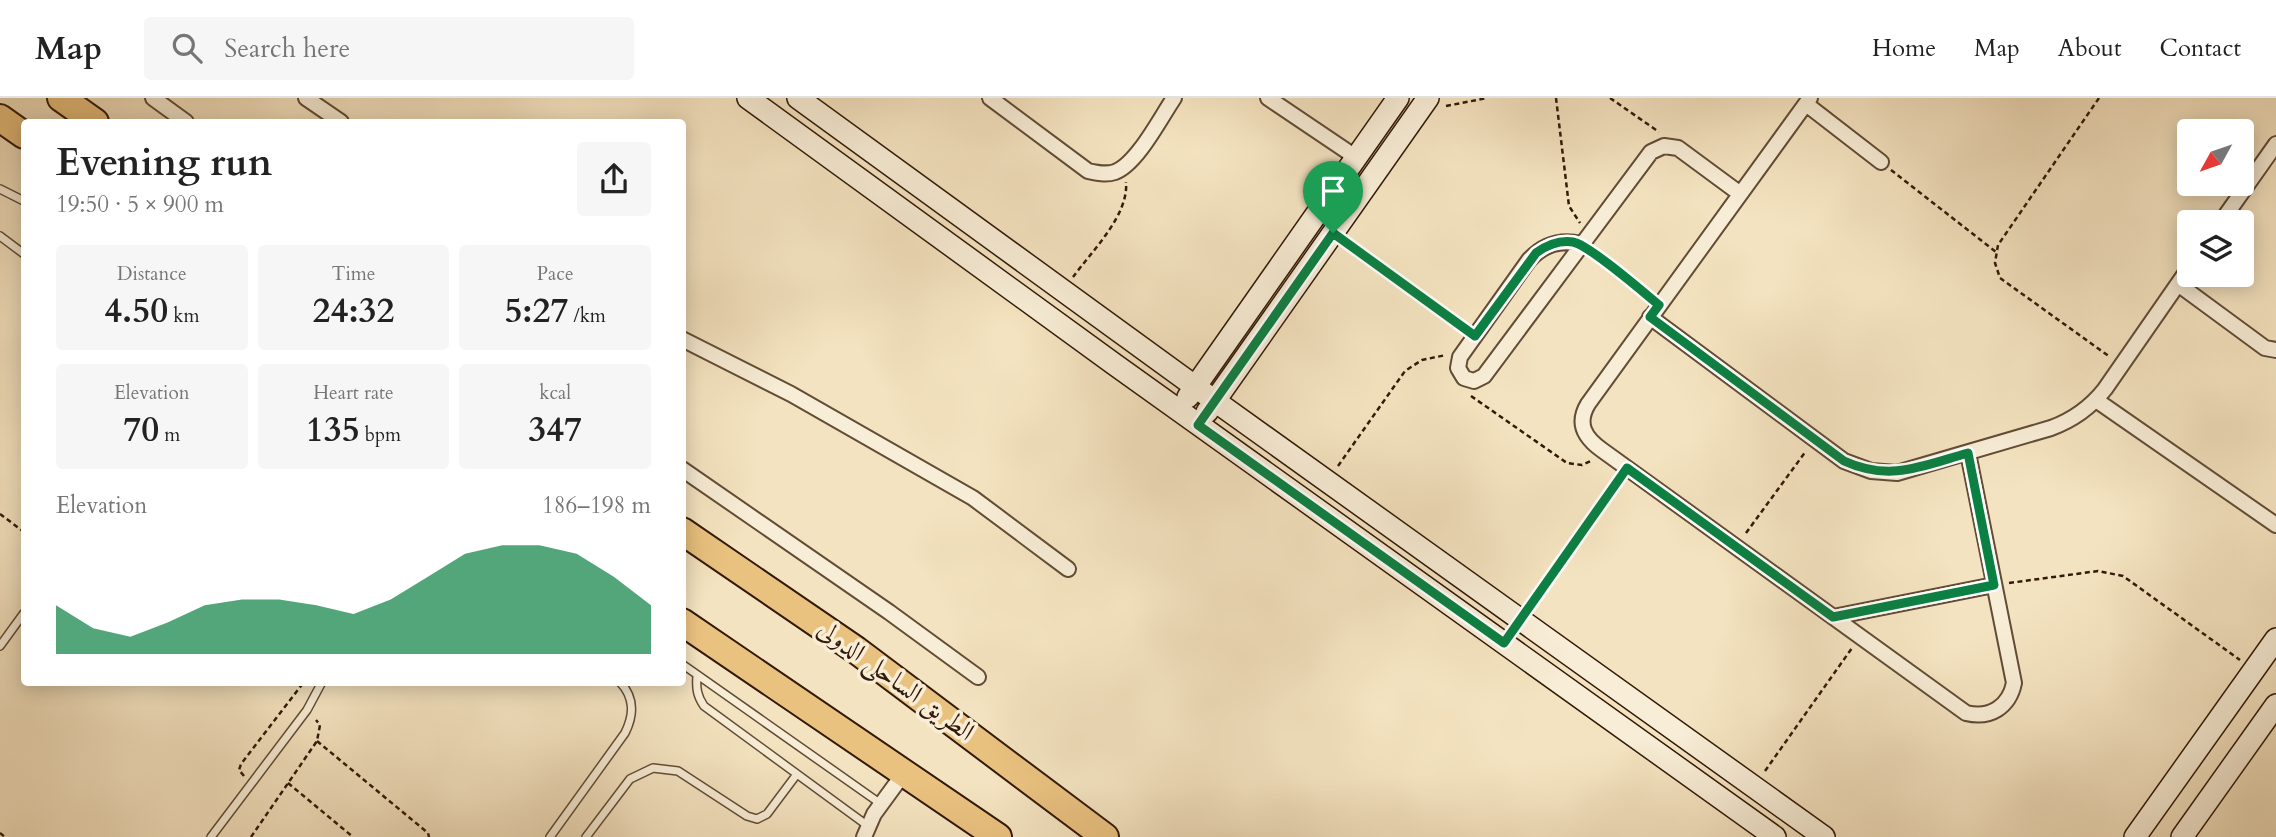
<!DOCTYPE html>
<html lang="en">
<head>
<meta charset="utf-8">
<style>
  body { margin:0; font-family:Cardo,Amiri,serif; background:#f6f6f6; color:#222; height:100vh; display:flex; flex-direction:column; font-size:26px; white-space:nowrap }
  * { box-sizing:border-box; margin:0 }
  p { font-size:23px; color:#767676 }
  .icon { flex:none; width:38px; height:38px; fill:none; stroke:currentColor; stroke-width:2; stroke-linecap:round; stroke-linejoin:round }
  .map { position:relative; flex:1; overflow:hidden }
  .drawer { position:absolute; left:21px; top:21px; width:665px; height:567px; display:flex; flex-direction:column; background:#fff; border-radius:7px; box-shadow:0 4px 18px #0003 }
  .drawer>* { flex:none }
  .needle { width:46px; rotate:230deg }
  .controls { position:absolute; left:2177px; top:21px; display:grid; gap:14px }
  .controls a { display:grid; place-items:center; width:77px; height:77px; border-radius:7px; background:#fff; box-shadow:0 4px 18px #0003; font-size:35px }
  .pin { position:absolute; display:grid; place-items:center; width:60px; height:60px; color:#fff; margin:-72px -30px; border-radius:50% 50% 50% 0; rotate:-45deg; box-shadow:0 0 7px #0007 }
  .pin .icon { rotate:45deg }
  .round { display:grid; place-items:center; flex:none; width:74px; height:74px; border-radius:7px; background:#f6f6f6 }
  .headline { display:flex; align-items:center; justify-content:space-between; height:119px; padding:0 35px }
  h1 { font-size:38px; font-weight:700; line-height:52px }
  .stats { display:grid; grid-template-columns:repeat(3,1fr); gap:10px; height:119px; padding:7px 35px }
  .stats div { display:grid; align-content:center; border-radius:7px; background:#f6f6f6; text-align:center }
  .stats b { font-size:35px; font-weight:700 }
  .stats small { font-size:19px; font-weight:400 }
  .stats p { font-size:19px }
  .chart { height:196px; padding:14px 35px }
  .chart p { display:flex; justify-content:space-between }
  .chart svg { width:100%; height:126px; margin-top:7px; fill:#0b8043; opacity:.7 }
  header { display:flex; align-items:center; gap:42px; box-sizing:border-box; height:98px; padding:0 35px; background:#fff; border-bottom:2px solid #e0e0e0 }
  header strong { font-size:33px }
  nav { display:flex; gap:38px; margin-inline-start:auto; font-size:24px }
  .search { width:490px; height:63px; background:#f6f6f6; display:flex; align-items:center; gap:18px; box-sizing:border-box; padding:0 24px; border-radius:7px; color:#767676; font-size:26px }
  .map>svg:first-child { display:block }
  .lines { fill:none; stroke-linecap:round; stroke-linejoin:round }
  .lane-casing { stroke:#624c36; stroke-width:10 }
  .street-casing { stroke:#624c36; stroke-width:18 }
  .secondary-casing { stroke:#321908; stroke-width:24 }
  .highway-casing { stroke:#321908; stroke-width:30 }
  .path { stroke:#321908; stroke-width:2.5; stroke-dasharray:5 3.5; stroke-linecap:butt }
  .lane { stroke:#f8edd6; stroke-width:7 }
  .street { stroke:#f8edd6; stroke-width:14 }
  .secondary { stroke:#f8edd6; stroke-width:21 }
  .highway { stroke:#eac280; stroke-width:26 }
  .route-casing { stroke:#fff; stroke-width:14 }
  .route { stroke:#0b8043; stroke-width:9 }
  .labels { text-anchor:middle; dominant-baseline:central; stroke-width:7; stroke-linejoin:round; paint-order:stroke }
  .street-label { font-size:26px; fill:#321908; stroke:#f8edd6 }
</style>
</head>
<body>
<header>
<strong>Map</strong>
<div class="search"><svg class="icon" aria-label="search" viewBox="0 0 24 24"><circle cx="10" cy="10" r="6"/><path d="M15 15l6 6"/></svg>Search here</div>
<nav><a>Home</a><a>Map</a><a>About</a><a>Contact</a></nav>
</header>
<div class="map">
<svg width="2276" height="739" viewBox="0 0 2276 739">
  <rect width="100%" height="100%" fill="#f4e3c0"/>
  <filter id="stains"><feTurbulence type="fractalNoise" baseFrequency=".00286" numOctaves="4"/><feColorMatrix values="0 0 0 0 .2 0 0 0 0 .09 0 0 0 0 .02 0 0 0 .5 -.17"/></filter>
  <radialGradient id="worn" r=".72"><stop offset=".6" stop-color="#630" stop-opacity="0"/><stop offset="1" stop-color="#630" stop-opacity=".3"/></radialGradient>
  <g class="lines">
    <g class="lane-casing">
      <path id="lane" d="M0,91L24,103
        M0,138L24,156
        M0,548L24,515
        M682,566L881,706
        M697,578C696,590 697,598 704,608L868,728
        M211,739L307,612L322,584
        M550,739L625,635C634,617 635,600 620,584
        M586,739L630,681L653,670L678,673L747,718L757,721L767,716L797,676"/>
    </g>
    <g class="street-casing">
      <path id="street" d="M153,0L186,24
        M306,0L341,24
        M990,0L1088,73C1097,75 1106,77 1115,74C1137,66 1161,19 1174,0
        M1268,0L1357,60
        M1810,0L1588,306C1576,326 1585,340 1602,352L1966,615C1990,621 2009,609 2014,585L1968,355
        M1806,6L1881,64
        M2221,124L2276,46
        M1581,146C1560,141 1544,146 1529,162L1460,259L1458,270L1464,280L1474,283L1484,278L1651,54L1664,48L1678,50L1739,95
        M2178,186L2265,250L2276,252
        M1650,219L1844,363L1871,373L1897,375L2051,330C2073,322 2090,310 2105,291L2189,170
        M682,241L791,296L973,400L1068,471
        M2096,302L2276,427
        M682,371L889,514L978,579
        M1833,519L1994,487
        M864,739L874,716L904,675"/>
    </g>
    <g class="secondary-casing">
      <path id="secondary" d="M748,0L1114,266L1775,739
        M798,0L1215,303L1824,739
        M1188,299L1398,0
        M1207,314L1428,0
        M2135,739L2276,541
        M2182,739L2276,607"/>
    </g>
    <g class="highway-casing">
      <path id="highway" d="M61,0L95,24
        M0,20L24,37
        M682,433L856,552L1105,739
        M682,524L998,739"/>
    </g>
    <path class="path" d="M1556,0L1569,108L1580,125
      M1610,0L1659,34
      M2099,0L1998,147L1995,165L2000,180L2110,259
      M1446,8L1487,0
      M1891,72L1996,154
      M1347,145L1463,230
      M1595,157L1648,198
      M1073,179C1092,153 1129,117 1126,84
      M1471,298L1567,365L1582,367L1593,362
      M1338,368L1405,273L1422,262L1446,257
      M0,416L24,434
      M1746,435L1806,353
      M2009,485L2098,473L2123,478L2240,562
      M1530,508L1619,382
      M317,643L428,735L429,739
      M1765,673L1852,550
      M244,678L239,672L241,666L304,584
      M288,685L353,739
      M0,735L5,739
      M251,739L317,643L320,627L316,622"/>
    <use href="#lane" class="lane"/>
    <use href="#street" class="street"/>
    <use href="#secondary" class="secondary"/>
    <use href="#highway" class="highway"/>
  </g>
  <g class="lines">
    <g class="route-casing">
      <path id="route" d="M1333,135L1475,238L1536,155C1547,147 1559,142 1573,144C1589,147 1643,194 1659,207L1650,219L1844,363C1890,384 1922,368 1968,355L1994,487L1833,519L1627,370L1504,545L1198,327Z"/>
    </g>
    <use href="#route" class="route"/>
  </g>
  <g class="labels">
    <g class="street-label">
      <text transform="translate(896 582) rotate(36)">الطريق الساحلى الدولى</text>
    </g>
  </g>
  <rect width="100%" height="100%" filter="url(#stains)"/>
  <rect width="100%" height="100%" fill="url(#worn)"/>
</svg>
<div class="controls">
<a><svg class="needle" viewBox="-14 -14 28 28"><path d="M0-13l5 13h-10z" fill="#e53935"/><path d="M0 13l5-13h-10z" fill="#767676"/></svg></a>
<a><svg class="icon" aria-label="layers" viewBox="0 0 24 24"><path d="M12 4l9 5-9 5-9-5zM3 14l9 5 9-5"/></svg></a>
</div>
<div class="pin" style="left:1333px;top:135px;background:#1e9e55"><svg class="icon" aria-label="arrive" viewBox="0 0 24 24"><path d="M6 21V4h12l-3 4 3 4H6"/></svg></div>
<section class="drawer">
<div class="headline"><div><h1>Evening run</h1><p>19:50 · 5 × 900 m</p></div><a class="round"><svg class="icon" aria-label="share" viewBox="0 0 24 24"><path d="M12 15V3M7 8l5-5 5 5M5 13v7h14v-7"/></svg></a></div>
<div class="stats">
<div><p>Distance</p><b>4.50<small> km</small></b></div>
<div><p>Time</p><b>24:32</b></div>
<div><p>Pace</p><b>5:27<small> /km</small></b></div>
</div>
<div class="stats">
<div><p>Elevation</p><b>70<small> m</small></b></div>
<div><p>Heart rate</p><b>135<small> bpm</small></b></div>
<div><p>kcal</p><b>347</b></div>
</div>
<div class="chart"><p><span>Elevation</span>186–198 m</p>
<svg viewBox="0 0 160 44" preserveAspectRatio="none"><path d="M0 44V27L10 35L20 38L30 33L40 27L50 25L60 25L70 27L80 30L90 25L100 17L110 9L120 6L130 6L140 9L150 17L160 27V44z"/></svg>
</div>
</section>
</div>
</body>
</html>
